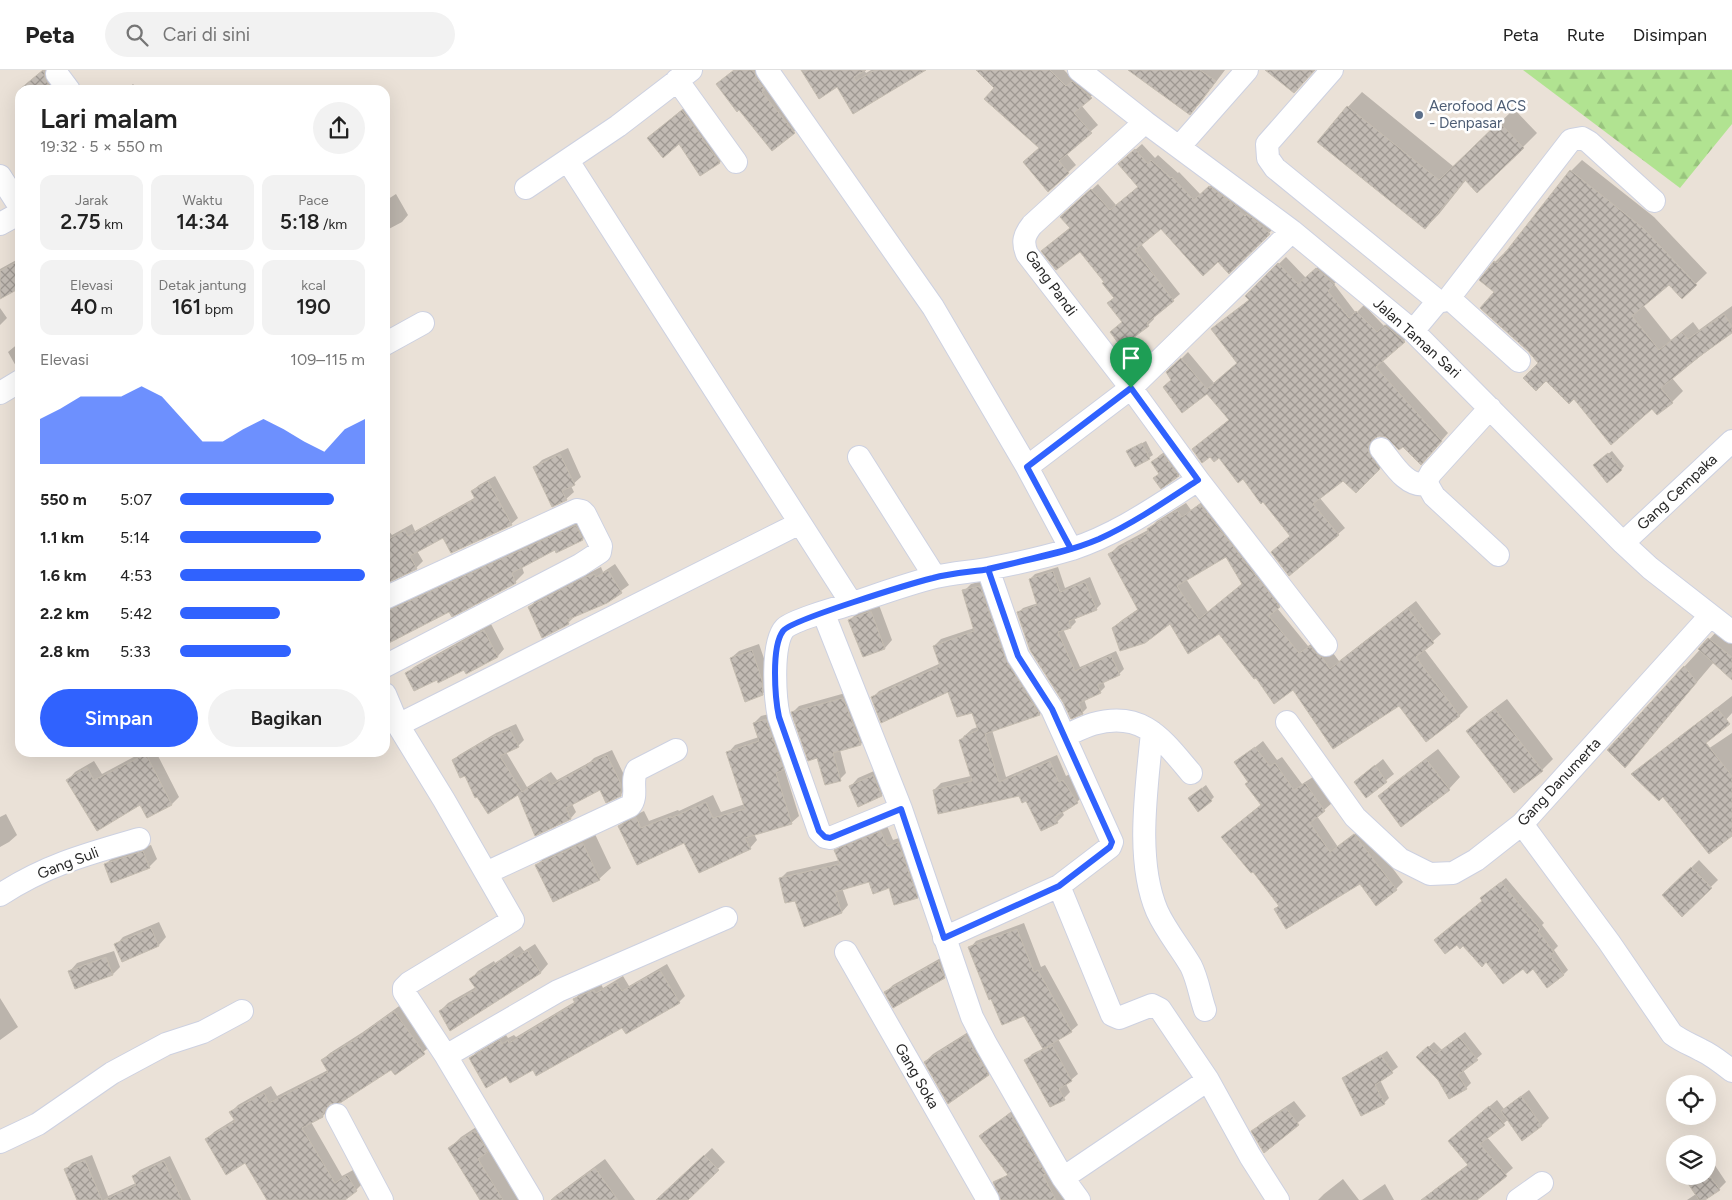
<!DOCTYPE html>
<html lang="id">
<head>
<meta charset="utf-8">
<style>
  body { margin:0; font-family:Figtree,sans-serif; background:#f2f2f2; color:#222; height:100vh; display:flex; flex-direction:column; font-size:19px; white-space:nowrap }
  * { box-sizing:border-box; margin:0 }
  p { font-size:16px; color:#767676 }
  .icon { flex:none; width:28px; height:28px; fill:none; stroke:currentColor; stroke-width:2; stroke-linecap:round; stroke-linejoin:round }
  .map { position:relative; flex:1; overflow:hidden }
  .sheet { position:absolute; left:15px; top:15px; width:375px; height:672px; display:flex; flex-direction:column; background:#fff; border-radius:15px; box-shadow:0 5px 20px #0002 }
  .sheet>* { flex:none }
  .tools { position:absolute; left:1666px; top:1005px; display:grid; gap:10px }
  .tools a { display:grid; place-items:center; width:50px; height:50px; border-radius:50%; background:#fff; box-shadow:0 5px 20px #0002; font-size:25px }
  .pin { position:absolute; display:grid; place-items:center; width:42px; height:42px; color:#fff; margin:-51px -21px; border-radius:50% 50% 50% 0; rotate:-45deg; box-shadow:0 0 5px #0007 }
  .pin .icon { rotate:45deg }
  .round { display:grid; place-items:center; flex:none; width:52px; height:52px; border-radius:26px; background:#f2f2f2 }
  .summary { display:flex; align-items:center; justify-content:space-between; height:85px; padding:0 25px }
  h1 { font-size:28px; font-weight:600; line-height:38px }
  .figures { display:grid; grid-template-columns:repeat(3,1fr); gap:8px; height:85px; padding:5px 25px }
  .figures div { display:grid; align-content:center; border-radius:12px; background:#f2f2f2; text-align:center }
  .figures b { font-size:21px; font-weight:600 }
  .figures small { font-size:14px; font-weight:400 }
  .figures p { font-size:14px }
  .chart { height:140px; padding:10px 25px }
  .chart p { display:flex; justify-content:space-between }
  .chart svg { width:100%; height:90px; margin-top:5px; fill:#3062fe; opacity:.7 }
  .button { display:flex; gap:10px; margin-top:auto; padding:10px 25px }
  .button a { flex:1; height:58px; border-radius:30px; background:#3062fe; color:#fff; font-size:20px; font-weight:600; line-height:58px; text-align:center }
  .button a+a { background:#f2f2f2; color:#222 }
  ul { padding:0 25px; list-style:none; font-size:16px }
  li { display:grid; grid-template-columns:80px 60px 1fr; align-items:center; height:38px }
  li i { height:12px; border-radius:6px; background:#3062fe }
  header { display:flex; align-items:center; gap:30px; box-sizing:border-box; height:70px; padding:0 25px; background:#fff; border-bottom:1px solid #e0e0e0 }
  header strong { font-size:24px }
  nav { display:flex; gap:28px; margin-inline-start:auto; font-size:18px }
  .search { width:350px; height:45px; background:#f2f2f2; display:flex; align-items:center; gap:12px; box-sizing:border-box; padding:0 18px; border-radius:28px; color:#767676; font-size:19px }
  .map>svg:first-child { display:block }
  .forest { fill:url(#forest-firs) }
  .shadow { fill:#0003; fill-rule:evenodd }
  .building { fill:url(#building-cross-hatch); stroke:#c5bdb1; fill-rule:evenodd }
  .lines { fill:none; stroke-linecap:round; stroke-linejoin:round }
  .minor-casing { stroke:#cdd1e1; stroke-width:24 }
  .minor { stroke:#fff; stroke-width:22 }
  .route-casing { stroke:#fff; stroke-width:10 }
  .route { stroke:#3062fe; stroke-width:6 }
  .service-dot { fill:#5c6f8a; stroke:#fff; stroke-width:2 }
  .labels { text-anchor:middle; dominant-baseline:central; stroke-width:5; stroke-linejoin:round; paint-order:stroke }
  .service-label { font-size:15px; fill:#4e5e75; stroke:#fff; text-anchor:start }
  .street-label { font-size:15px; fill:#272727; stroke:#fff }
</style>
</head>
<body>
<header>
<strong>Peta</strong>
<div class="search"><svg class="icon" aria-label="search" viewBox="0 0 24 24"><circle cx="10" cy="10" r="6"/><path d="M15 15l6 6"/></svg>Cari di sini</div>
<nav><a>Peta</a><a>Rute</a><a>Disimpan</a></nav>
</header>
<div class="map">
<svg width="1732" height="1130" viewBox="0 0 1732 1130">
  <defs>
    <pattern id="forest-firs" width="22" height="20" patternUnits="userSpaceOnUse" patternTransform="scale(1.25)"><rect width="22" height="20" fill="#b1e391"/><path d="M5 1l3.5 6h-7zM16 11l3.5 6h-7z" fill="#98c37d"/></pattern>
    <pattern id="building-cross-hatch" width="8" height="8" patternUnits="userSpaceOnUse" patternTransform="scale(1.25)"><rect width="8" height="8" fill="#c2bbb4"/><path d="M0 0l8 8M0 8l8-8" fill="none" stroke="#9e9892"/></pattern>
  </defs>
  <rect width="100%" height="100%" fill="#eae1d7"/>
  <path class="forest" d="M1523,0H1732V54L1680,118Z"/>
  <path class="shadow" d="M44,0H47L53,13L45,20H28Z
    M734,0H763L802,55L772,80L739,38Z
    M803,0H864L866,3L871,0H921L838,16Z
    M978,0H1064L1074,10L1098,20L1081,35L1098,55L1066,83L1076,95L1048,121L1040,78L995,18Z
    M1130,0H1225L1200,33L1190,43Z
    M133,14L139,20H126Z
    M1362,22L1454,97L1514,39L1537,63L1523,77L1466,110L1439,144L1425,158L1319,72L1348,37Z
    M690,33L727,85L720,92L701,105L679,73L656,61Z
    M1142,74L1155,88L1158,85L1178,103L1179,102L1201,125L1216,110L1275,157L1229,202L1218,191L1162,157L1141,174L1180,224L1153,247L1154,249L1148,255L1122,275L1123,252L1108,233L1115,227L1105,212L1080,180L1049,175L1071,157L1068,141L1098,114L1116,135L1139,116L1126,88Z
    M1582,90L1654,147L1707,203L1682,227L1669,213L1643,235L1671,270L1693,252L1699,260L1732,236V262L1672,308L1683,321L1672,332L1652,337L1574,327L1540,293L1496,222L1481,210L1495,192L1506,181L1507,182L1571,101Z
    M396,124L408,145L402,152L385,161V131Z
    M1286,187L1306,208L1323,192L1341,208L1334,214L1356,243L1364,235L1384,256L1393,249L1411,265L1382,290L1448,363L1427,387L1387,366L1378,365L1375,367L1374,374L1386,392L1356,422L1344,409L1319,427L1345,458L1338,464L1292,465L1243,408L1219,386H1210L1193,379L1230,349L1207,322L1172,309L1168,302L1188,282L1214,313L1238,293L1213,259L1250,229L1246,226Z
    M20,188V217L0,228V199Z
    M0,238L7,248L0,255Z
    M20,272V298H17L8,282Z
    M1146,371L1153,385L1136,396L1128,381Z
    M568,378L581,407L571,416L574,422L566,429L535,397L542,390Z
    M1171,378L1186,398L1178,406L1160,404L1153,392L1160,385Z
    M1612,381L1624,396L1621,400L1598,392Z
    M495,406L518,448L511,454L443,467L417,481L423,491L416,498L385,512V460L387,459L392,465L412,454L415,461L476,427L472,421L479,415Z
    M1209,427L1287,528L1277,538L1308,576L1319,569L1330,579L1339,591L1416,531L1441,564L1424,579L1468,637L1460,645L1426,670L1399,634L1293,618L1256,606L1220,563L1170,552L1113,558L1122,550L1138,539L1110,484L1118,476L1148,460L1157,451L1186,433L1191,440ZM1226,485L1243,514L1208,542L1186,509Z
    M585,447L591,460L583,469L557,482L555,479L522,497L524,503L515,512L450,541L385,564V530Z
    M615,494L629,515L606,532L575,546L568,553L530,537L536,530L591,502L601,497L603,502Z
    M1058,497L1065,518L1090,507L1101,534L1096,539L1074,548L1076,552L1071,557L1063,559L1080,597L1116,581L1124,599L1119,604L1103,611L1105,617L1100,622L1084,629L1087,638L1082,643L1018,543L1023,538L1038,533L1030,509L1035,504Z
    M987,510L1046,637L1040,644L992,660L1006,707L1057,685L1066,706L1070,704L1084,725L1077,732L1062,741L1064,745L1057,752L1020,724L934,720L941,713L971,706L960,670L972,659L978,657L972,642L949,620L872,628L879,621L941,593L934,576L941,569L974,558L964,521L971,514Z
    M879,535L892,570L885,578L863,586L850,550L857,543Z
    M491,554L504,579L498,586L467,603L464,598L438,609L407,604L414,597Z
    M1717,561L1732,573V608L1714,592L1625,697L1608,680Z
    M759,574L769,603L770,617L762,624L731,588L739,581Z
    M849,622L867,667L861,674L840,680L846,703L840,709L818,687L793,642L799,636Z
    M1732,626V643L1701,677L1705,681L1732,663V764L1641,697Z
    M1507,629L1553,689L1542,700L1468,661L1479,650Z
    M773,643L790,692L784,698L799,746L791,753L754,764L757,770L750,778L685,772L619,756L627,749L644,741L649,751L678,740L679,741L713,725L721,742L745,734L728,683L735,675L759,667L754,653L761,646Z
    M516,654L524,670L518,676L506,682L527,717L551,702L557,710L590,692L594,688L612,680L626,709V719L620,725L600,718L572,734L576,742L571,748L536,764L519,723L465,705L454,690L459,685L496,663Z
    M1263,671L1277,690L1282,687L1302,714L1313,707L1332,733L1317,746L1338,777L1362,758L1403,812L1396,819L1377,834L1360,812L1275,839L1280,835L1230,760L1262,734L1249,711L1236,693Z
    M1438,679L1460,707L1449,719L1380,726L1391,715Z
    M143,682H156L179,727L172,734L148,746L141,733L68,710L75,702L94,691L102,704Z
    M1383,689L1394,704L1366,726L1355,712Z
    M881,698L889,718L881,725L851,716L858,708Z
    M1206,715L1214,727L1211,730L1193,725Z
    M6,744L17,765L9,772L0,777V747Z
    M887,756L893,770L905,766L923,821L917,827L890,816L870,811L842,818L848,835L842,842L795,829L780,809L787,802L840,790L836,781L842,774Z
    M594,762L611,798L599,809L537,795L548,784Z
    M151,775L157,789L149,797L105,795L113,787Z
    M1699,790L1718,810L1682,845L1663,825Z
    M1506,808L1544,853L1542,855L1558,876L1554,880L1568,900L1564,904L1483,830L1486,824Z
    M159,852L166,867L159,875L123,891L116,875L123,867Z
    M1024,853L1041,897L1045,895L1078,955L1071,961L1058,969L1078,1004L1066,1014L1070,1022L1064,1028L1026,991L1032,984L1044,978L1024,944L970,878L976,871Z
    M535,874L548,894L541,902L451,959L440,941L448,933L476,917L471,909L478,901L494,891L495,893L520,876L524,881Z
    M114,881L120,897L113,904L70,901L77,893Z
    M946,885L952,899L944,907L886,922L893,915Z
    M667,894L685,926L679,932L623,956L533,998L506,1005L470,988L477,982L506,965L508,968L514,965L516,967L576,931L574,929L581,923L601,914L603,918L623,906L629,916Z
    M0,928L18,957L0,970Z
    M402,934L432,975L396,1004L391,998L332,1032L329,1036L330,1038L323,1046L311,1052L342,1106L355,1099L363,1113L356,1120L340,1130H268L245,1092L206,1070L214,1062L235,1049L231,1042L238,1035L271,1016L277,1026L328,1000L322,990L330,983L363,962Z
    M973,959L995,997L988,1004L925,992L933,984Z
    M1465,962L1482,984L1463,1000L1471,1013L1466,1018L1439,1009L1418,987L1434,972L1442,980Z
    M1387,981L1398,997L1380,1010L1389,1028L1384,1033L1350,1006Z
    M1529,1020L1549,1048L1541,1056L1509,1049L1487,1067L1513,1098L1476,1130H1431L1428,1126L1435,1119L1469,1094L1457,1064L1497,1030L1504,1039Z
    M1294,1031L1306,1046L1264,1081L1253,1062L1260,1054Z
    M1017,1037L1065,1130H1022L1009,1104L981,1066Z
    M487,1050L521,1130H481L450,1078L461,1067Z
    M712,1078L725,1092L686,1130H658Z
    M92,1085L108,1126L136,1113L133,1106L140,1100L170,1086L191,1130H77L78,1129L66,1099L72,1093Z
    M1708,1085L1726,1112L1719,1119L1703,1130H1687L1696,1124L1708,1106Z
    M605,1089L635,1130H551L555,1126Z
    M1343,1109L1359,1130H1318L1324,1124Z
    M1385,1114L1394,1130H1362Z"/>
  <path class="building" d="M43,0H45L44,6L50,17L47,20H19Z
    M734,0H754L756,8L765,20L762,22L795,63L772,81L739,40L737,42L716,14Z
    M801,0H866L854,7L856,11L875,0H926L853,44L837,17L819,29Z
    M976,0H1050L1066,16L1072,11L1092,28L1074,43L1092,63L1059,91L1069,103L1048,122L1023,92L1039,78L984,29L994,18Z
    M1128,0H1200L1216,11L1190,45Z
    M1265,0H1315L1294,23Z
    M1347,36L1439,110L1499,52L1524,78L1477,123L1465,110L1425,159L1317,72Z
    M682,40L720,93L700,106L679,74L663,88L647,68Z
    M1135,79L1148,94L1151,90L1171,108L1172,107L1194,130L1209,116L1234,134L1245,146L1247,144L1255,150L1270,164L1229,204L1218,192L1203,206L1161,159L1135,180L1174,231L1147,253L1149,256L1121,277L1110,262L1122,252L1107,233L1114,228L1102,213L1104,212L1080,182L1056,200L1041,181L1070,158L1060,147L1091,119L1110,140L1138,117L1118,94Z
    M1570,100L1643,158L1697,215L1682,229L1669,215L1632,246L1659,280L1682,262L1688,269L1724,244L1732,256V263L1700,286L1661,318L1673,333L1657,345L1652,339L1611,375L1574,329L1569,334L1546,311L1536,321L1523,308L1538,293L1528,281L1480,238L1494,222L1479,210L1494,191L1497,193Z
    M20,190V218L0,229V201Z
    M1278,193L1298,214L1316,198L1335,215L1328,221L1349,248L1356,241L1377,262L1385,255L1405,272L1376,297L1442,371L1421,395L1403,377L1399,380L1386,367L1379,366L1373,369L1369,375L1368,381L1380,399L1356,423L1343,411L1313,434L1339,465L1289,506L1271,482L1290,466L1263,432L1261,434L1243,409L1238,413L1219,388L1214,392L1210,387L1202,393L1192,379L1229,350L1207,324L1182,343L1163,317L1171,310L1166,302L1181,288L1207,319L1237,293L1211,259L1249,230L1245,226Z
    M1142,373L1150,389L1135,397L1126,381Z
    M1608,383L1622,400L1607,413L1593,395Z
    M560,384L575,415L562,421L567,430L552,437L533,397Z
    M1163,384L1179,406L1161,419L1153,408L1159,404L1151,392Z
    M488,411L512,455L451,483L443,468L410,486L417,499L385,514V471L405,460L408,466L475,429L471,421Z
    M1200,434L1280,537L1269,546L1299,583L1310,576L1316,583L1322,587L1330,599L1408,538L1434,573L1416,587L1460,646L1426,672L1399,636L1333,679L1293,620L1274,634L1256,608L1254,609L1219,564L1188,584L1170,554L1145,573L1120,581L1112,558L1138,540L1108,484L1149,462L1147,459L1177,440L1182,447ZM1226,487L1242,514L1199,549L1177,516Z
    M576,455L583,470L556,483L555,480L512,503L516,513L452,547L449,542L385,575V541L390,540Z
    M608,500L622,523L607,533L567,550L569,554L542,568L528,537L583,508L594,504L596,507Z
    M1053,501L1060,522L1085,512L1097,540L1069,551L1071,558L1058,562L1075,601L1111,585L1120,605L1098,615L1101,623L1079,633L1083,644L1071,649L1063,632L1030,580L1017,542L1037,535L1029,509Z
    M980,516L1006,590L1040,645L985,664L999,712L1050,691L1059,712L1063,710L1078,733L1055,747L1058,753L1041,761L1026,731L1022,733L1019,726L938,744L933,720L972,711L959,670L964,668V666L978,660L972,643L957,647L948,622L881,653L871,627L940,596L933,576L974,561L962,520Z
    M871,541L885,579L863,587L848,550Z
    M484,560L498,587L466,604L464,600L438,613L437,610L414,621L405,603Z
    M1708,568L1732,587V610L1698,579Z
    M752,580L762,610L763,625L745,632L730,588Z
    M1684,596L1697,612L1625,698L1607,680Z
    M843,628L861,675L833,683L841,711L825,715L817,688L808,691L791,642Z
    M1717,638L1730,654L1706,673L1732,706V766L1709,784L1663,727L1659,731L1631,704Z
    M1495,639L1543,701L1514,723L1466,661Z
    M766,649L784,700L776,703L792,754L745,768L751,779L699,803L684,773L637,795L618,756L636,747L641,758L671,746V748L706,732L713,748L745,739L726,682L759,671L753,653Z
    M510,659L519,677L500,686L522,722L546,706L551,715L588,695L587,694L607,685L621,714V726L606,733L600,720L566,738L571,749L535,766L518,725L488,744L477,727L475,728L465,706L460,708L452,690L490,668Z
    M1255,677L1270,696L1275,693L1294,720L1305,713L1325,741L1310,753L1330,782L1354,764L1397,820L1376,836L1360,814L1286,859L1274,839L1279,836L1253,802L1251,803L1221,767L1261,735L1245,714L1248,712L1234,692Z
    M146,684L172,735L147,748L140,735L97,761L66,710L87,697L94,710Z
    M1426,689L1450,720L1401,757L1378,726Z
    M1375,695L1387,712L1366,728L1354,712Z
    M873,705L882,726L858,737L849,716Z
    M1202,718L1212,731L1198,742L1188,728Z
    M881,761L887,776L898,772L918,828L894,835L889,818L873,824L869,812L835,822L842,843L804,857L795,831L785,833L779,808L840,794L834,780Z
    M583,773L600,810L553,832L535,795Z
    M143,781L150,798L111,813L104,794Z
    M1691,797L1712,818L1682,847L1662,825Z
    M1501,812L1540,859L1538,861L1554,882L1550,885L1564,905L1547,918L1533,899L1527,904L1523,899L1503,914L1486,892L1482,897L1463,876L1460,879L1457,875L1445,884L1434,870L1482,831L1480,828Z
    M151,858L159,876L122,892L114,874Z
    M1017,859L1034,902L1038,900L1072,962L1043,979L1024,946L1002,955L991,929L989,930L968,877Z
    M527,880L541,903L450,961L439,941L476,919L469,909L486,898L487,900L512,882L516,888Z
    M106,887L113,905L75,919L68,901Z
    M938,891L945,908L893,938L884,922Z
    M660,900L680,933L626,964L622,958L536,1006L533,1000L510,1013L506,1006L486,1018L469,988L500,970L502,974L508,970L509,973L575,933L573,929L594,920L596,923L616,912L622,921Z
    M394,941L425,984L395,1005L391,1000L340,1033L330,1034L322,1044L323,1047L302,1058L335,1113L347,1105L357,1121L345,1130H267L245,1093L226,1105L205,1069L235,1051L229,1042L264,1023L269,1033L328,1002L321,990L354,970Z
    M965,965L989,1005L948,1034L924,992Z
    M1459,967L1478,990L1458,1005L1467,1019L1449,1029L1438,1010L1416,987L1428,976L1436,984Z
    M1052,975L1072,1011L1059,1019L1065,1030L1050,1037L1024,990Z
    M1381,985L1393,1003L1375,1015L1385,1034L1361,1046L1342,1008Z
    M1521,1026L1542,1056L1522,1071L1501,1041Z
    M1489,1036L1505,1055L1480,1074L1507,1106L1477,1130H1421L1468,1095L1448,1071Z
    M1286,1038L1299,1055L1264,1083L1251,1061Z
    M1010,1043L1046,1104L1043,1105L1056,1130H1001L993,1112L1008,1105L979,1066Z
    M475,1060L488,1082L478,1089L503,1130H480L448,1078Z
    M704,1085L719,1100L688,1130H656Z
    M85,1090L102,1130H77L64,1099Z
    M164,1091L182,1130H104L136,1115L132,1106Z
    M595,1098L618,1130H551Z
    M1683,1106H1710L1720,1120L1705,1130H1699Z"/>
  <g class="lines">
    <g class="minor-casing">
      <path id="minor" d="M767,0L933,237L1027,397L1071,479
        M1079,0L1145,52L1292,161L1413,261L1623,473L1650,498L1732,562
        M1332,0L1267,74L1268,88L1275,98L1438,231H1443L1449,228L1571,70L1582,68L1589,72L1654,131
        M57,4L69,20
        M677,10L736,92
        M1145,52L1032,155C1024,165 1022,172 1027,184L1131,318L1198,410L1326,575
        M1179,77L1247,0
        M568,91L852,534
        M0,106L20,137
        M526,118L618,56L691,0
        M0,154L20,143
        M1449,228L1519,291
        M1413,261L1438,231
        M385,274L423,253
        M0,323L20,311
        M1490,338L1431,403L1426,412L1434,426L1498,485
        M1381,379C1392,392 1406,418 1426,414
        M859,387L935,507
        M1027,397L1131,318L1292,161
        M1623,473L1732,371
        M385,528L577,440L582,441L585,444L601,476L600,482L580,495L385,596
        M823,542L901,739L972,947L986,974L1063,1108L1079,1130
        M385,624L398,655L444,730L513,850L409,913L404,918V922L446,986L532,1130
        M1287,652L1355,747L1400,789L1430,804L1453,803L1476,790L1522,754L1710,546
        M398,655L800,453
        M1152,662C1147,717 1135,789 1157,841C1166,861 1180,877 1191,896C1198,910 1200,926 1205,940
        M1065,666C1074,662 1083,657 1093,654C1143,640 1162,669 1191,703
        M901,739L830,768L825,767L819,761L779,647C775,629 771,572 785,558C793,551 829,540 841,537C872,527 903,515 935,507C952,503 970,502 987,499C1014,494 1045,487 1072,479C1118,464 1157,436 1198,410
        M1522,754L1609,872L1672,964C1683,972 1690,974 1701,980C1712,985 1722,993 1732,1001
        M486,803L630,736C639,726 630,711 637,700L676,680
        M1059,816L1112,945L1119,948L1152,935L1160,939L1208,1010L1250,1086L1278,1130
        M0,825C46,795 87,784 139,769
        M944,868L1059,816L1110,777L1112,772L1052,639L1018,586L988,499
        M846,882L988,1130
        M446,986L558,921L726,848
        M337,1045L382,1130
        M0,1072L38,1054L112,1003L166,974L203,962L242,941
        M1063,1108L1208,1010
        M1518,1130L1542,1113"/>
    </g>
    <use href="#minor" class="minor"/>
  </g>
  <g class="lines">
    <g class="route-casing">
      <path id="route" d="M1131,318L1027,397L1071,479C1044,485 1017,493 990,499C971,502 951,503 933,508C913,513 790,550 783,561C771,577 775,628 779,647L819,761L825,767L830,768L901,739L944,868L1059,816L1110,777L1112,772L1052,639L1018,586L988,499C1025,490 1064,484 1099,469C1134,453 1166,431 1198,410L1131,318"/>
    </g>
    <use href="#route" class="route"/>
  </g>
  <circle class="service-dot" cx="1419" cy="45" r="5"/>
  <g class="labels">
    <g class="service-label">
      <text x="1429" y="36">Aerofood ACS<tspan x="1429" dy="17">- Denpasar</tspan></text>
    </g>
    <g class="street-label">
      <text transform="translate(1051 213) rotate(54)">Gang Pandi</text>
      <text transform="translate(1417 268) rotate(42)">Jalan Taman Sari</text>
      <text transform="translate(1677 422) rotate(-43)">Gang Cempaka</text>
      <text transform="translate(1559 712) rotate(-47)">Gang Danumerta</text>
      <text transform="translate(68 793) rotate(-21)">Gang Suli</text>
      <text transform="translate(917 1006) rotate(60)">Gang Soka</text>
    </g>
  </g>
</svg>
<div class="tools">
<a><svg class="icon" aria-label="locate" viewBox="0 0 24 24"><circle cx="12" cy="12" r="6"/><path d="M12 2v4M12 18v4M2 12h4M18 12h4"/></svg></a>
<a><svg class="icon" aria-label="layers" viewBox="0 0 24 24"><path d="M12 4l9 5-9 5-9-5zM3 14l9 5 9-5"/></svg></a>
</div>
<div class="pin" style="left:1131px;top:318px;background:#1e9e55"><svg class="icon" aria-label="arrive" viewBox="0 0 24 24"><path d="M6 21V4h12l-3 4 3 4H6"/></svg></div>
<section class="sheet">
<div class="summary"><div><h1>Lari malam</h1><p>19:32 · 5 × 550 m</p></div><a class="round"><svg class="icon" aria-label="share" viewBox="0 0 24 24"><path d="M12 15V3M7 8l5-5 5 5M5 13v7h14v-7"/></svg></a></div>
<div class="figures">
<div><p>Jarak</p><b>2.75<small> km</small></b></div>
<div><p>Waktu</p><b>14:34</b></div>
<div><p>Pace</p><b>5:18<small> /km</small></b></div>
</div>
<div class="figures">
<div><p>Elevasi</p><b>40<small> m</small></b></div>
<div><p>Detak jantung</p><b>161<small> bpm</small></b></div>
<div><p>kcal</p><b>190</b></div>
</div>
<div class="chart"><p><span>Elevasi</span>109–115 m</p>
<svg viewBox="0 0 160 44" preserveAspectRatio="none"><path d="M0 44V22L10 17L20 11L30 11L40 11L50 6L60 11L70 22L80 33L90 33L100 27L110 22L120 27L130 33L140 38L150 27L160 22V44z"/></svg>
</div>
<ul>
<li><b>550 m</b>5:07<i style="width:83%"></i></li>
<li><b>1.1 km</b>5:14<i style="width:76%"></i></li>
<li><b>1.6 km</b>4:53<i style="width:100%"></i></li>
<li><b>2.2 km</b>5:42<i style="width:54%"></i></li>
<li><b>2.8 km</b>5:33<i style="width:60%"></i></li>
</ul>
<div class="button"><a>Simpan</a><a>Bagikan</a></div>
</section>
</div>
</body>
</html>
